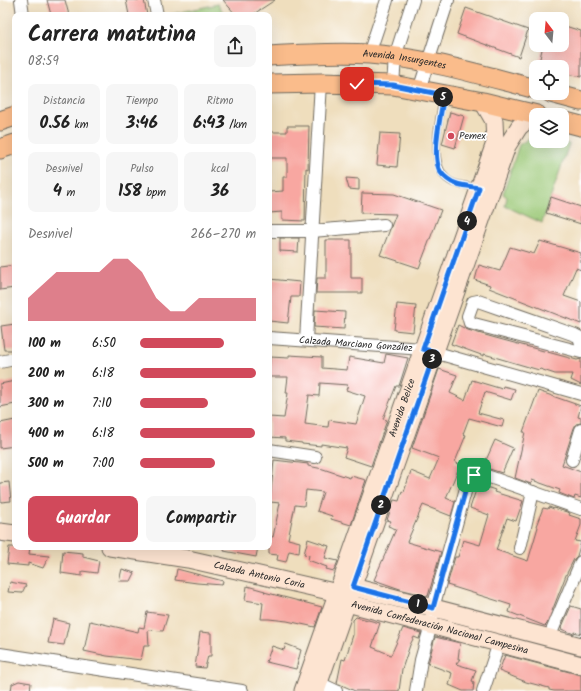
<!DOCTYPE html>
<html lang="es">
<head>
<meta charset="utf-8">
<style>
  body { margin:0; font-family:Kalam,sans-serif; background:#f6f6f6; color:#222; height:100vh; display:flex; flex-direction:column; font-size:15px; white-space:nowrap }
  * { box-sizing:border-box; margin:0 }
  p { font-size:13px; color:#767676 }
  .icon { flex:none; width:22px; height:22px; fill:none; stroke:currentColor; stroke-width:2; stroke-linecap:round; stroke-linejoin:round }
  .map { position:relative; flex:1; overflow:hidden }
  .side { position:absolute; left:12px; top:12px; width:260px; height:538px; display:flex; flex-direction:column; background:#fff; border-radius:8px; box-shadow:0 4px 16px #0002 }
  .side>* { flex:none }
  .needle { width:26px; rotate:344deg }
  .buttons { position:absolute; left:529px; top:12px; display:grid; gap:8px }
  .buttons a { display:grid; place-items:center; width:40px; height:40px; border-radius:8px; background:#fff; box-shadow:0 4px 16px #0002; font-size:20px }
  .pin { position:absolute; display:grid; place-items:center; width:34px; height:34px; color:#fff; margin:-17px; border-radius:8px; box-shadow:0 2px 6px #0006 }
  .km { position:absolute; width:20px; height:20px; margin:-10px; border-radius:50%; background:#222; color:#fff; font-size:11px; line-height:20px; text-align:center }
  .round { display:grid; place-items:center; flex:none; width:42px; height:42px; border-radius:8px; background:#f6f6f6 }
  .summary { display:flex; align-items:center; justify-content:space-between; height:68px; padding:0 16px }
  h1 { font-size:22px; font-weight:600; line-height:30px }
  .figures { display:grid; grid-template-columns:repeat(3,1fr); gap:6px; height:68px; padding:4px 16px }
  .figures div { display:grid; align-content:center; border-radius:8px; background:#f6f6f6; text-align:center }
  .figures b { font-size:17px; font-weight:600 }
  .figures small { font-size:11px; font-weight:400 }
  .figures p { font-size:11px }
  .chart { height:112px; padding:8px 16px }
  .chart p { display:flex; justify-content:space-between }
  .chart svg { width:100%; height:72px; margin-top:4px; fill:#d1495b; opacity:.7 }
  .action { display:flex; gap:8px; margin-top:auto; padding:8px 16px }
  .action a { flex:1; height:46px; border-radius:8px; background:#d1495b; color:#fff; font-size:16px; font-weight:600; line-height:46px; text-align:center }
  .action a+a { background:#f6f6f6; color:#222 }
  ul { padding:0 16px; list-style:none; font-size:13px }
  li { display:grid; grid-template-columns:64px 48px 1fr; align-items:center; height:30px }
  li i { height:10px; border-radius:5px; background:#d1495b }
  .map>svg:first-child { display:block }
  .park { fill:#9ac775; stroke:#627950 }
  .building { fill:#f8a7a1; fill-rule:evenodd }
  .lines { fill:none; stroke-linecap:round; stroke-linejoin:round }
  .lane-casing { stroke:#706a5e; stroke-width:8 }
  .street-casing { stroke:#706a5e; stroke-width:14 }
  .secondary-casing { stroke:#706a5e; stroke-width:19 }
  .primary-casing { stroke:#706a5e; stroke-width:21 }
  .lane { stroke:#fff; stroke-width:6 }
  .street { stroke:#fff; stroke-width:12 }
  .secondary { stroke:#fde4d1; stroke-width:17 }
  .primary { stroke:#fabc8b; stroke-width:19 }
  .route-casing { stroke:#fff; stroke-width:8 }
  .route { stroke:#1a73e8; stroke-width:5 }
  .poi-dot { fill:#d1495b; stroke:#fff; stroke-width:1.5 }
  .labels { text-anchor:middle; dominant-baseline:central; stroke-width:3.5; stroke-linejoin:round; paint-order:stroke }
  .street-label { font-size:10px; fill:#2b2b2b; stroke:#fff }
  .poi-label { font-size:10px; fill:#2b2b2b; stroke:#fff; text-anchor:start }
</style>
</head>
<body>
<div class="map">
<svg width="581" height="691" viewBox="0 0 581 691">
  <rect width="100%" height="100%" fill="#fff"/>
  <filter id="ink" filterUnits="userSpaceOnUse"><feTurbulence type="fractalNoise" baseFrequency=".025" numOctaves="2"/><feDisplacementMap in="SourceGraphic" scale="8" xChannelSelector="R" yChannelSelector="G"/><feConvolveMatrix kernelMatrix="1 2 1 2 8 2 1 2 1" color-interpolation-filters="sRGB"/></filter>
  <filter id="wash" filterUnits="userSpaceOnUse"><feTurbulence type="fractalNoise" baseFrequency=".012" numOctaves="4" result="noise"/><feDisplacementMap in="SourceGraphic" scale="16" xChannelSelector="R" yChannelSelector="G"/><feGaussianBlur stdDeviation="0.9" result="paint"/><feColorMatrix in="noise" values="0 0 0 0 0 0 0 0 0 0 0 0 0 0 0 0 0 1.4 0 .05"/><feComposite in="paint" operator="in"/></filter>
  <g filter="url(#wash)">
    <rect width="100%" height="100%" fill="#efdebd"/>
    <path class="park" d="M218,4L225,15H168Z
      M535,134H536V141H558L569,144L542,223L505,206L507,197L503,194L519,145Z"/>
    <g id="blocks">
      <path class="building" d="M47,0H65L69,15H51Z
        M126,0H144L147,15H129Z
        M223,0H275L252,15H236Z
        M466,8L528,30L519,57L457,34Z
        M565,26L581,31V77L562,73V67H538L543,45H562V31Z
        M450,112L464,116L455,148L442,144Z
        M287,126H309L308,169L306,168L305,221L282,220V212L269,213V192L283,191V177H287V158H269V132H287Z
        M380,133L400,134L397,167L377,165Z
        M346,178L359,179V190L349,189Z
        M362,193L394,194L441,210L419,268L380,255L396,214L361,213Z
        M551,197L581,207V224L546,213Z
        M280,238H299L298,252L280,251Z
        M326,240H351V278H362V293H316L317,278H326Z
        M540,241L581,253V270L576,268L564,296L581,302V324L489,288L490,285L475,280L479,265L500,271L510,247L534,254Z
        M15,265V288L0,290V267Z
        M269,279L300,282L299,297H291L288,323L269,321Z
        M397,304L416,306L413,332L394,330Z
        M315,310L345,312L344,329L314,327Z
        M15,324V350H4L1,326Z
        M458,325L468,330L492,337L577,360L581,359V385L571,380L573,374H555L540,369L539,370L484,354V356L451,344Z
        M386,354L408,358L399,386H396L383,419L387,420L371,466L344,457L347,448L321,444V446L302,444V443L285,441V438L269,437V417L284,418L288,393H286L288,377H269L270,357L289,358V355L322,357V368L347,370L349,357L384,363ZM320,383L348,385L346,390L365,396L356,424L329,420L328,427L305,424L309,395L319,396Z
        M439,369L457,375L450,393L465,400L472,380L502,389L503,386L515,389L511,400L485,392L478,413L504,420L502,427L469,418L463,434L466,435L455,462L460,465L446,498L455,502L451,516L423,505L407,542L441,552L428,596L403,590L374,580L396,529L388,526L391,521L387,520L394,500L399,501L402,491L404,492L411,471L430,479L439,458L412,448Z
        M15,381V404L0,407V384Z
        M538,391L581,406L578,417L581,418V423L576,424L574,428L562,465L581,472V498L575,496L574,499L559,493L560,490L532,480L531,484L515,478L525,432H523Z
        M15,420V446L0,448V423Z
        M495,440L513,448L502,473L483,467Z
        M274,460L308,464V466L323,469L350,478L351,476L366,480L351,525L331,519L332,516L317,511L323,492L306,490L304,506L295,505L288,539L300,542L299,553L289,551L286,562L277,560L278,555L269,554V536L273,537L280,503L270,502Z
        M9,482L11,501L1,502L0,483Z
        M478,484L495,490L494,492L523,501L516,521L507,518L496,550L528,561L538,527L536,526L543,508L548,509L549,507L554,509V508L570,513L569,515L581,519V525L575,541L581,542L577,556L574,559L566,575L547,624L545,626L509,612L511,605L447,585L455,557H458L463,540L480,545L489,515L470,508Z
        M308,539L329,546L325,558L338,561L334,571L326,569L327,567L308,560L309,555L304,554Z
        M9,547H30L29,554L49,556L43,568L28,563V566L7,564Z
        M225,547H258L256,557L224,551Z
        M63,551L83,553V557L99,561L97,573L82,571V576L61,573Z
        M122,569L135,573L131,581H119Z
        M177,569L223,581L222,585L197,583L175,580Z
        M10,582L26,585L22,593L8,592Z
        M247,586L265,591L264,592L322,607L315,627L287,621L269,619H261L263,603L245,600Z
        M571,606L581,609V634L574,632V634L561,629Z
        M147,612L168,615L163,631L148,630L149,646H144L141,660L107,656L84,651L90,621L138,632L139,627L144,628Z
        M356,617L380,623L372,647L391,655L403,628L421,633L419,639L414,637L410,645L402,669L399,691H355L337,683L342,659L345,660L353,635V620Z
        M53,619L69,623L64,645L48,643Z
        M200,632L211,633V656H208L205,668L195,667Z
        M435,637L460,643L458,659H460L456,664L476,670L472,681L474,682L473,691H463L449,685L452,673L428,664Z
        M286,644L301,650L296,669L266,662L272,646L284,650Z
        M505,655L581,675V691H554L549,690V688L526,682L499,671Z
        M19,681L31,683L30,691H11L12,684Z"/>
    </g>
  </g>
  <g filter="url(#ink)">
    <use href="#blocks" fill-opacity="0" stroke="#706a5e" stroke-width="1"/>
    <g class="lines">
      <g class="lane-casing">
        <path id="lane" d="M443,96C440,119 425,172 454,183C461,185 470,186 478,188"/>
      </g>
      <g class="street-casing">
        <g id="street">
          <path d="M21,0L23,15"/>
          <path d="M154,0L157,15"/>
          <path d="M369,54L387,0"/>
          <path d="M393,85L395,57L413,0"/>
          <path d="M419,90L448,0"/>
          <path d="M269,231H312L384,225"/>
          <path id="s1" d="M269,338L423,349L581,394"/>
          <path d="M306,340L321,83"/>
          <path d="M581,343L579,337L575,335L478,301L473,302L468,316L470,323L581,352"/>
          <path d="M0,362L15,359"/>
          <path d="M269,450L315,457"/>
          <path d="M572,460L581,430"/>
          <path d="M520,548L533,492"/>
          <path d="M549,638L581,562"/>
          <path d="M0,654L242,691"/>
          <path d="M319,683L336,691"/>
          <path d="M416,691L421,660L431,625L433,608L468,481L474,475L481,474L581,509"/>
          <path d="M483,691L499,643"/>
        </g>
      </g>
      <g class="secondary-casing">
        <g id="secondary">
          <path d="M0,532L15,534"/>
          <path id="s2" d="M110,547L188,559L338,593"/>
          <path d="M343,591L353,587L581,646"/>
          <path id="s3" d="M339,594L347,603L581,665"/>
          <path id="s4" d="M303,691L495,143L494,121L483,102"/>
          <path d="M316,691L507,146L519,127L534,114"/>
        </g>
      </g>
      <g class="primary-casing">
        <g id="primary">
          <path id="s5" d="M269,56C302,54 336,52 369,54C426,58 481,75 536,89"/>
          <path d="M269,84L321,83L393,85L483,102L537,115"/>
          <path d="M551,93L581,101"/>
          <path d="M0,121L15,116"/>
          <path d="M562,121L581,126"/>
          <path d="M0,149L15,144"/>
        </g>
      </g>
      <use href="#lane" class="lane"/>
      <use href="#street" class="street"/>
      <use href="#secondary" class="secondary"/>
      <use href="#primary" class="primary"/>
    </g>
  </g>
  <g class="lines" filter="url(#ink)">
    <g class="route-casing">
      <path id="route" d="M357,84L393,85L444,95C441,114 432,151 439,169C441,174 447,179 452,182C459,186 471,186 479,188L423,349L435,352L353,587L433,608L468,481L474,475"/>
    </g>
    <use href="#route" class="route"/>
  </g>
  <circle class="poi-dot" cx="451" cy="136" r="4"/>
  <g class="labels">
    <g class="street-label">
      <text stroke="none"><textPath href="#s5" startOffset="136">Avenida Insurgentes</textPath></text>
      <text stroke="none"><textPath href="#s1" startOffset="87">Calzada Marciano González</textPath></text>
      <text stroke="none"><textPath href="#s4" startOffset="300">Avenida Belice</textPath></text>
      <text stroke="none"><textPath href="#s2" startOffset="152">Calzada Antonio Coria</textPath></text>
      <text stroke="none"><textPath href="#s3" startOffset="108">Avenida Confederación Nacional Campesina</textPath></text>
    </g>
    <g class="poi-label">
      <text x="459" y="136">Pemex</text>
    </g>
  </g>
</svg>
<div class="buttons">
<a><svg class="needle" viewBox="-14 -14 28 28"><path d="M0-13l5 13h-10z" fill="#e53935"/><path d="M0 13l5-13h-10z" fill="#767676"/></svg></a>
<a><svg class="icon" aria-label="locate" viewBox="0 0 24 24"><circle cx="12" cy="12" r="6"/><path d="M12 2v4M12 18v4M2 12h4M18 12h4"/></svg></a>
<a><svg class="icon" aria-label="layers" viewBox="0 0 24 24"><path d="M12 4l9 5-9 5-9-5zM3 14l9 5 9-5"/></svg></a>
</div>
<div class="pin" style="left:474px;top:475px;background:#1e9e55"><svg class="icon" aria-label="arrive" viewBox="0 0 24 24"><path d="M6 21V4h12l-3 4 3 4H6"/></svg></div>
<div class="pin" style="left:357px;top:84px;background:#d93025"><svg class="icon" aria-label="check" viewBox="0 0 24 24"><path d="M5 12l5 5 9-10"/></svg></div>
<b class="km" style="left:418px;top:604px">1</b>
<b class="km" style="left:381px;top:505px">2</b>
<b class="km" style="left:432px;top:359px">3</b>
<b class="km" style="left:467px;top:221px">4</b>
<b class="km" style="left:443px;top:97px">5</b>
<section class="side">
<div class="summary"><div><h1>Carrera matutina</h1><p>08:59</p></div><a class="round"><svg class="icon" aria-label="share" viewBox="0 0 24 24"><path d="M12 15V3M7 8l5-5 5 5M5 13v7h14v-7"/></svg></a></div>
<div class="figures">
<div><p>Distancia</p><b>0.56<small> km</small></b></div>
<div><p>Tiempo</p><b>3:46</b></div>
<div><p>Ritmo</p><b>6:43<small> /km</small></b></div>
</div>
<div class="figures">
<div><p>Desnivel</p><b>4<small> m</small></b></div>
<div><p>Pulso</p><b>158<small> bpm</small></b></div>
<div><p>kcal</p><b>36</b></div>
</div>
<div class="chart"><p><span>Desnivel</span>266–270 m</p>
<svg viewBox="0 0 160 44" preserveAspectRatio="none"><path d="M0 44V30L10 22L20 14L30 14L40 14L50 14L60 6L70 6L80 14L90 30L100 38L110 38L120 30L130 30L140 30L150 30L160 30V44z"/></svg>
</div>
<ul>
<li><b>100 m</b>6:50<i style="width:72%"></i></li>
<li><b>200 m</b>6:18<i style="width:100%"></i></li>
<li><b>300 m</b>7:10<i style="width:59%"></i></li>
<li><b>400 m</b>6:18<i style="width:99%"></i></li>
<li><b>500 m</b>7:00<i style="width:65%"></i></li>
</ul>
<div class="action"><a>Guardar</a><a>Compartir</a></div>
</section>
</div>
</body>
</html>
